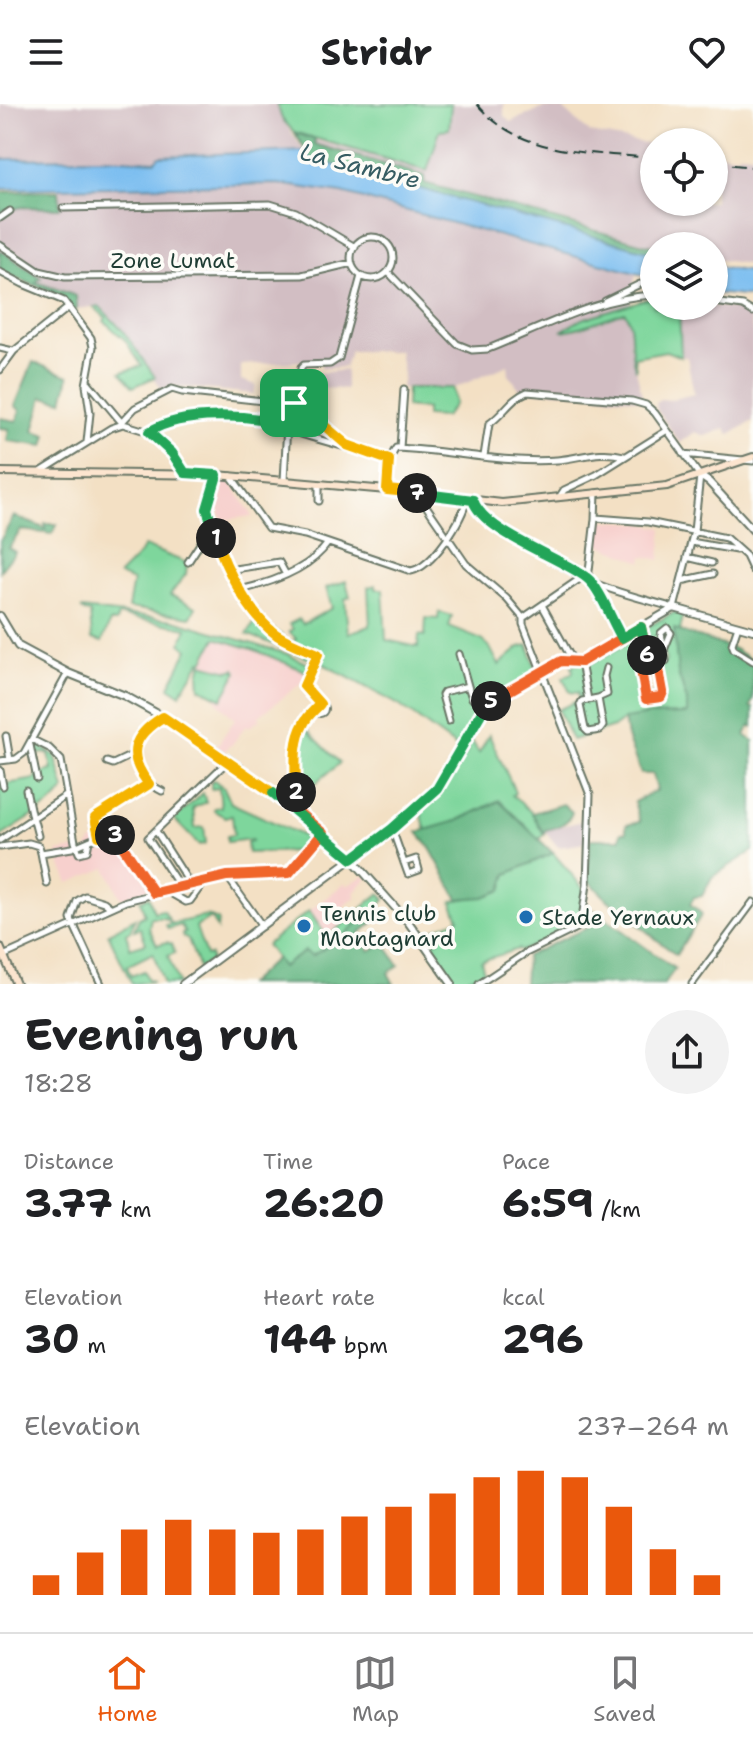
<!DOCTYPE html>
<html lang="en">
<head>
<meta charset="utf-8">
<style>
  body { margin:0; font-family:"Shantell Sans",sans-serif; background:#f2f2f2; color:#202124; height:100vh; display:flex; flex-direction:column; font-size:30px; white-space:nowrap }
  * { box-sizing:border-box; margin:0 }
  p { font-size:26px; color:#757577 }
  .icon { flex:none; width:44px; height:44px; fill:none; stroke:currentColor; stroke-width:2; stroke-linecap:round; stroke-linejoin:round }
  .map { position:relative; height:880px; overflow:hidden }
  .side { display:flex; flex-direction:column; background:#fff; flex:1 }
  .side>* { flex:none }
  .fabs { position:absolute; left:640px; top:24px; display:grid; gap:16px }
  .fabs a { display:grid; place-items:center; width:88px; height:88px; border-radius:50%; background:#fff; box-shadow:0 2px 6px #0004; font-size:40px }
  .pin { position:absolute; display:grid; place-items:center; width:68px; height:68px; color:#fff; margin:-34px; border-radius:16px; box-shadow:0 4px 12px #0006 }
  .km { position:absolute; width:40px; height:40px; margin:-20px; border-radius:50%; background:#222; color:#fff; font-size:22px; line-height:40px; text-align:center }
  .round { display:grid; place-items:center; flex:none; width:84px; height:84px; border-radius:42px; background:#f2f2f2 }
  .summary { display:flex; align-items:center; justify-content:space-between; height:136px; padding:0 24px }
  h1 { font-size:44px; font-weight:700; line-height:60px }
  .figures { display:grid; grid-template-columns:repeat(3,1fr); gap:12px; height:136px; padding:8px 24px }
  .figures div { display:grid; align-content:center }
  .figures b { font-size:40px; font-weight:700 }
  .figures small { font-size:22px; font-weight:400 }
  .figures p { font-size:22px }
  .chart { height:224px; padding:16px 24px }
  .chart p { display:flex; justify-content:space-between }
  .chart svg { width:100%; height:144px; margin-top:8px; stroke:#ea580c; stroke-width:6 }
  header { display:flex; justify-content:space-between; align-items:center; height:104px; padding:0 24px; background:#fff; font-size:36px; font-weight:700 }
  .tab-bar { display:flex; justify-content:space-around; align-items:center; height:112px; border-top:2px solid #e0e0e0; background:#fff; font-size:22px; color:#757577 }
  .tab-bar a { display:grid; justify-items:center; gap:4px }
  .tab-bar .current { color:#ea580c }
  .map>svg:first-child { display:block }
  .built { fill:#f7d0cd }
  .industrial { fill:#d2bec3 }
  .green { fill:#7ed69c; stroke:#4e8a68; stroke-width:2 }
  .forest { fill:#66b784; stroke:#427a5c; stroke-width:2 }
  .water { fill:#7abdf0; stroke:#4c7d92; stroke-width:2 }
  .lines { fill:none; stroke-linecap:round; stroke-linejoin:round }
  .minor-casing { stroke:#697666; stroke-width:9 }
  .tertiary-casing { stroke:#697666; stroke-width:10 }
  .secondary-casing { stroke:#697666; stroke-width:10 }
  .minor { stroke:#fff; stroke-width:5 }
  .tertiary { stroke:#fff; stroke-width:6 }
  .secondary { stroke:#fce5cf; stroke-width:6 }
  .rail { stroke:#1f3d34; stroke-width:2; stroke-dasharray:12 6; stroke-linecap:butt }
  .split-1-casing { stroke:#fff; stroke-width:16 }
  .split-2-casing { stroke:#fff; stroke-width:16 }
  .split-3-casing { stroke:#fff; stroke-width:16 }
  .split-4-casing { stroke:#fff; stroke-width:16 }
  .split-5-casing { stroke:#fff; stroke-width:16 }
  .split-6-casing { stroke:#fff; stroke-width:16 }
  .split-7-casing { stroke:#fff; stroke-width:16 }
  .split-8-casing { stroke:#fff; stroke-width:16 }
  .split-1 { stroke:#22a559; stroke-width:10 }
  .split-2 { stroke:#f5b400; stroke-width:10 }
  .split-3 { stroke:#f0652b; stroke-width:10 }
  .split-4 { stroke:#f5b400; stroke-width:10 }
  .split-5 { stroke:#22a559; stroke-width:10 }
  .split-6 { stroke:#f0652b; stroke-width:10 }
  .split-7 { stroke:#22a559; stroke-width:10 }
  .split-8 { stroke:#f5b400; stroke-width:10 }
  .poi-dot { fill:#1f6fb2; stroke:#fdfcf7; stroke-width:3 }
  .labels { text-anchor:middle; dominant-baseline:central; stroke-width:7; stroke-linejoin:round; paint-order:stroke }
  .street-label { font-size:22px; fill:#1f3d34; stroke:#fdfcf7 }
  .poi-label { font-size:22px; fill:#1f3d34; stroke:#fdfcf7; text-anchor:start }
  .water-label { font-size:24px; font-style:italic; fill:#365d63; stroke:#fdfcf7 }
</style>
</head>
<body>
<header><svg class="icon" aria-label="menu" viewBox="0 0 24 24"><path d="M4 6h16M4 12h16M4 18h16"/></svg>Stridr<svg class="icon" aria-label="heart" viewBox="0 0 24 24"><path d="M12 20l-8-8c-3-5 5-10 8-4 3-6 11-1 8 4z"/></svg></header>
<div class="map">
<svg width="753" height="880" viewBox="0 0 753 880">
  <rect width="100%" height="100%" fill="#fdfcf7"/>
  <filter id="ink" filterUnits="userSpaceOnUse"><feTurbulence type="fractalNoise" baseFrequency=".0125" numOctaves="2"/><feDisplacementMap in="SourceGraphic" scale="16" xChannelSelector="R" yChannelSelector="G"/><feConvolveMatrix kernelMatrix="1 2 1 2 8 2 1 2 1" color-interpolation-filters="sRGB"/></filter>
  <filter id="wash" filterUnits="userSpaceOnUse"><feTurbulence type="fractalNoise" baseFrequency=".006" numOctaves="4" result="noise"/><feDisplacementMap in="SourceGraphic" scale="32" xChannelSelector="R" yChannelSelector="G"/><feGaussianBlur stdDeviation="1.8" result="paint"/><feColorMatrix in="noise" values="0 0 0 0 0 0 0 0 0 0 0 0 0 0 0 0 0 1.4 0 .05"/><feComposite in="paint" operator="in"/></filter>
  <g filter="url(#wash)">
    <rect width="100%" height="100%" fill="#f3e0c4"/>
    <path class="built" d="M219,376H228L231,379L253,412L222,416L219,407Z
      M598,416L639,419L663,424L660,456L643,452L642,458L596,439Z
      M216,533L255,546L307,568L303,578L259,612L260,616L249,623L246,621L231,642L229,641L224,648L216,643L235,615L217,598V594L200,584L199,570L202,560Z
      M107,731L116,732L149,781L145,787L121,794L106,764L69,779L60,760L57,748L75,745L86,749L91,738Z
      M365,771L366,775L354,789L356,793L343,803L350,814L327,831L309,807L345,779L347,782Z"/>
    <path class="industrial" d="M0,0H277L282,15L304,47L159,52L155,57L104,54L0,55Z
      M451,0H504V12L510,18L543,4L563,5L590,29L654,41V98H714V49L737,52L738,49L753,50V161L714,155V142L654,143L577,123L424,79L425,72L314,39L315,36L427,67L440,26L449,24Z
      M278,80L342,89L636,170L630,199L582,215L565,227L578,225L625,208L633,228L630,239L643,296L567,288H522L509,271L508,261L450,286L401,284L403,271L399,247H350L345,263L321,265V256L241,261V276L256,281L254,290L173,282L162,286L134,241L99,202L77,205L76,192L35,177L0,159V88L59,87V84Z
      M670,202H713L740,205L750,210L753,229V317L729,331L726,324L706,332L695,328L680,339L657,306L656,299L661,295L670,296L694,290L687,253H681L678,205L670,206Z
      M346,266V285L306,284L305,270Z
      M587,716V739L558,743L544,726Z"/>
    <path class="green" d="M277,0H451L449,25L440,26L427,67L294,28L282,15Z
      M646,195H654V202L679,205L681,253L666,247L634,253L636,265C627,246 636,226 625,208C603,214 583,225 561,227L582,215Z
      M99,202L123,227L155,273L133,283L121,268L142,262L125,236L104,217L106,214L94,203Z
      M407,284H453L455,299L445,313L426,312V305L406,303Z
      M144,442L187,459L186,470L170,491L196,503L191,513L128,504L133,477L119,471L139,451Z
      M346,477L350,493L345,495L348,529L370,522L368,483L376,481V485H383L386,536L418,543L419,531L425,532L426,514L438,515L439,508L452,512L449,523L482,536L489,542L499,561L520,543L528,541L537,568L486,601L458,644L399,601L318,557L316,549L312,556L247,530L258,514L292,539L296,535L289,528L293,525L289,520L299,515L303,520L332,504L326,484Z
      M82,505L174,516L287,550L310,561L307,568L255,546L216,534L203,558L201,557L180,590L169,583L188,545L181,539L187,524L118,511L116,518H110L102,538L92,535L90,509L84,508Z
      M684,506L680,527L674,526L678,569L687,597V610L649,611L624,616L614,623L572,636L558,606L579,596L578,589L570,588L563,574L573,568L572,561L589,555L591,559L629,538V532L640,528L636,534L648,591L663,588L660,563L666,557L661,532L647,534L645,524L677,507Z
      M202,560L229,567L235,565L237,568L222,595L200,584L199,570Z
      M304,623L340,659L306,687L298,689L300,637Z
      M489,631L512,681L515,689L512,691L532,709L544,730L539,735L499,696L457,717L426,726L420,706L443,684L455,662L457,664L459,662L457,660L468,647L466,642L472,637L479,649Z
      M36,640L55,651L65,686L50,701L0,733V681L36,675L37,670L52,666L49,649L35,650Z
      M214,676L224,684L231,699L306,733L298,747L248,749L247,738L252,737L251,735L227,738V732L234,731L232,711L225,713L214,707V704L221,703L219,684L211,685V677Z
      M203,689L206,698L193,704L195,724L204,723L206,739L199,741L174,715Z
      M553,749L585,786L579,818L575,823L521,847L518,845L481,857L484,868L466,875L462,880H455L428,840L439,836L432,828L434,825L459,815L452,797L469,794L507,770Z
      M380,789L385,796L367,815L364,812L344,832L311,852L305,847L282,863L266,841L309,807L325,830L330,831Z
      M149,793L154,808L163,806L170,817L164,814H151L149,824L157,841L167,838L172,840L175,849L168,852L179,880H164L153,849L127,862L131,872L144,867L148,876L153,877L132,880L108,830L135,814L130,827L126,829L130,844L146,839L140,824L134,826L139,814L145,811L140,796Z
      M207,812L218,816L217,825L211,814L196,823L206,852L210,851L211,856L199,865L188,835L183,833L182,830L185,829L181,821L168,825L166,821Z"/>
    <path class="forest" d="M294,28L315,36L314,40L425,72L424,79L654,143V149L311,55Z
      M59,87L60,104L22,103L3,107L0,111V88Z
      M0,146L41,174L36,178L76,192L77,205L74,208C59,184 24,180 0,167Z
      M33,258L69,272L63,297L43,293L34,327L47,331L44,342L7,337L9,325L0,324V314L17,317L20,306L15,302Z
      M14,412L46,425L45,420H57L52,430L21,426L9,444L15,448L0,467V437Z
      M674,525L734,545L753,557V595L750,603L753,604V623L750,622L745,631L753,637V747L712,773L702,792L694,793L690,800L702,810L676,851L608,796L587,775L590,735H620L621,728H626V721L640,718L634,698L657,686L653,670H641L627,633L624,615L649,611L687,610V597L678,569Z
      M499,697L553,749L507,770L502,786L484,793L458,795L430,744L418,728L457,717Z
      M563,700L572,708C569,719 556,724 545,726L544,730L532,709Z
      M594,806L675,865L664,880H524L526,852L589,823L587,814Z
      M364,812L373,819L359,830L370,847L384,839L399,861L388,869L394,880H248L276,854L282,863L305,847L312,852L344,832Z"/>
    <path class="water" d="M306,47L311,55L654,149V174L342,89L278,80L0,85V55L104,54L155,57L159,52Z
      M714,163L753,168V193L714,189Z"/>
  </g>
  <g filter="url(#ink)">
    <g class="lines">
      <g class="minor-casing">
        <path id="minor" d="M63,104L270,100L296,108L355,143
          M0,114L10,107
          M351 154a21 21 0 1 1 42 0a21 21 0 1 1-42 0Z
          M0,141L39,167L65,173L302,171L352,159
          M0,168L23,180L64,197L91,234L93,243L86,281L90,309L87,338
          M388,168L457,240L472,246L488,245C541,224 597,193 654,191
          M605,197L640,180
          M714,198L743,202L753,208
          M0,244L13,247
          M0,266L14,247L69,203
          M88,278L122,319
          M122,318L135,304L172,285L182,288L300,301L347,340
          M287,325C321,338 355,344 389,356L396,344C449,346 504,360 557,356C581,354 600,345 624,352
          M150,329L172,349L185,369
          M400,344L404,285
          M683,350L753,357
          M42,367L111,324L123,320L149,328L187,314L253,315L287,320
          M217,371L207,405L225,462L247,497L273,528L318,550L304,582L320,600
          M231,372L268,424L305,431L411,467C433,463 462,416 467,395
          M284,377L287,320L291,305L299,293L301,264L304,261L330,260L339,254L361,172
          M387,386L389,356
          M422,390V396L466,460L507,495L523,514V520L590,691L587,780L581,822L524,850L479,880
          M560,392L564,386L596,371L666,327
          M473,396C480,419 566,464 590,477C612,488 649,496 674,504L694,427L700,372L655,309L646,301L632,297L527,288C510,295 504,310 489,320L484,352
          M319,397V380
          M596,414L648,418L726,434L746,452L753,467
          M691,438L736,446
          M687,453L712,459
          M188,458L211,423
          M228,466L279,458L285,469
          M588,475L595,415L596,389
          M681,477L713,470
          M590,478L622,534
          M240,486C270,479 310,465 328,439
          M542,501L574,559
          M523,514L584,472
          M738,522L732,540L734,545L753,557
          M641,523L649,562L642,564L646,595L661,593L663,588L658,561L649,562
          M459,550L468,582
          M581,558L588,596L582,597L580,601L585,625L588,628L600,626L603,622L598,594L588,596
          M658,561L666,557L661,529L667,524L671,529L664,546
          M598,594L607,590L604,572L606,564
          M315.5 605a4.5 4.5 0 1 1 9 0a4.5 4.5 0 1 1-9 0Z
          M449,617L442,591L444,588L468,582L472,594L483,606
          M6,632L10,656
          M33,636L49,644L61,656L75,738L79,749L87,747L89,737
          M30,641L37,675
          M0,657L16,655L24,649L68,569
          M107,658L113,660L134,650
          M0,666L3,682
          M149,680L162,687
          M26,686L32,714
          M290,701C304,672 283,626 316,606
          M33,713L38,732
          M392,725L408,770L419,766L416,755L404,759
          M156,727L190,780
          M99,732L95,718L98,711L149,680C126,651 132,631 163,613
          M0,736L67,691
          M0,743L29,739L39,742L41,749
          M227,772L262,822
          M47,780L41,749L72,744L107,729L119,735L154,789
          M180,783L148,734L229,656
          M167,787L186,798L190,797L204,778
          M3,852L126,797L227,772L289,769L323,729
          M101,880L71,815L77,797L85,792L104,798L110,803
          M692,880L753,798"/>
      </g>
      <g class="tertiary-casing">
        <path id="tertiary" d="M700,372L709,378L753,426
          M0,512L18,542L68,569L125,592L163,613L229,656L290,701L352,755L409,819L452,880
          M464,641L483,606L493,595L561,557L581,558L674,504L753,526
          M183,880L392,725L437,685L463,642"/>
      </g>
      <g class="secondary-casing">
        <path id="secondary" d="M0,368L217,371L387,386L502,399L667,382L753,353
          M0,843L16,880"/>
      </g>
      <use href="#minor" class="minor"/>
      <use href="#tertiary" class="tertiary"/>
      <use href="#secondary" class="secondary"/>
      <path class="rail" d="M477,0C521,53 591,48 654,54
        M714,59L753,63"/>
    </g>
  </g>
  <g class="lines" filter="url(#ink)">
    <g class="split-1-casing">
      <path id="split-1" d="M216,434L207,405L217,371L185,369L172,349L149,328C183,306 249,311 287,320L294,299"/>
    </g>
    <g class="split-2-casing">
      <path id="split-2" d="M216,434C225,464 250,512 277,531C289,539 304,544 318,550L304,582L320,600C315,606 308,611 304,619C292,640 296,665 296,688"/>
    </g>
    <g class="split-3-casing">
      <path id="split-3" d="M115,731L154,789L227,772L289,769L323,729L290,701L296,688"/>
    </g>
    <g class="split-4-casing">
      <path id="split-4" d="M115,731L107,729L99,732L95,714L149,680C126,651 132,632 163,613L273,689"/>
    </g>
    <g class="split-5-casing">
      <path id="split-5" d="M273,689L352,755L392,725L437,685L483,606L491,597"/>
    </g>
    <g class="split-6-casing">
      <path id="split-6" d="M491,597L561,557L581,558L641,523L649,562L641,566L646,595L661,593L663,588L658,561L649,562L647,551"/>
    </g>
    <g class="split-7-casing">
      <path id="split-7" d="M417,389L473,396C483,428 560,453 587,474C600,484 612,518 622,534L641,523L647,551"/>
    </g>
    <g class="split-8-casing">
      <path id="split-8" d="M294,299L300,301L347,341L389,356L387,386L417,389"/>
    </g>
    <use href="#split-1" class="split-1"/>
    <use href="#split-2" class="split-2"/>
    <use href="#split-3" class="split-3"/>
    <use href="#split-4" class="split-4"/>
    <use href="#split-5" class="split-5"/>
    <use href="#split-6" class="split-6"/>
    <use href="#split-7" class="split-7"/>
    <use href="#split-8" class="split-8"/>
  </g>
  <g class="poi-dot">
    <circle cx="526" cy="813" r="8"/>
    <circle cx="304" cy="822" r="8"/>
  </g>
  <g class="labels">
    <g class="street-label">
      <text x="173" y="156">Zone Lumat</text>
    </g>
    <g class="poi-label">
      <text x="320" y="809">Tennis club<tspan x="320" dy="25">Montagnard</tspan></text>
      <text x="542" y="813">Stade Yernaux</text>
    </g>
    <g class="water-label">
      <text transform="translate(360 62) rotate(14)">La Sambre</text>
    </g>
  </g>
</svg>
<div class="fabs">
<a><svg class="icon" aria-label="locate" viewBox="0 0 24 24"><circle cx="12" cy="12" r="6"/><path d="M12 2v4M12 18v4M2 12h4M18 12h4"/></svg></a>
<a><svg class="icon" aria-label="layers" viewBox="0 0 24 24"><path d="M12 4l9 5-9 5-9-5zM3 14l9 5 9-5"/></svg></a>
</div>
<div class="pin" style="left:294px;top:299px;background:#1e9e55"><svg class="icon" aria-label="arrive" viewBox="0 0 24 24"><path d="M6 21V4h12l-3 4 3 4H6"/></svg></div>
<b class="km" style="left:216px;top:434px">1</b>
<b class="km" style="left:296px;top:688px">2</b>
<b class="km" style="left:115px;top:731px">3</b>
<b class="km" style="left:491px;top:597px">5</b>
<b class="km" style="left:647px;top:551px">6</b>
<b class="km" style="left:417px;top:389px">7</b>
</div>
<section class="side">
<div class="summary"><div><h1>Evening run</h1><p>18:28</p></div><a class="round"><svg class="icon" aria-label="share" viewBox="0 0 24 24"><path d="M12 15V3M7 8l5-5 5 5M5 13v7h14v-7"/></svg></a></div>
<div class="figures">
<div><p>Distance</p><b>3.77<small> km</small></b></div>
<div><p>Time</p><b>26:20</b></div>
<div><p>Pace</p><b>6:59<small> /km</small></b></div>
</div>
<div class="figures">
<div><p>Elevation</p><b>30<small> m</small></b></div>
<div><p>Heart rate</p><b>144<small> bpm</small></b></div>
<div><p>kcal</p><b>296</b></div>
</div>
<div class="chart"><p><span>Elevation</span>237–264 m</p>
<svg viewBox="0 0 160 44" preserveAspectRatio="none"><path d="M5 44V38M15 44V31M25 44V24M35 44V21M45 44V24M55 44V25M65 44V24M75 44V20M85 44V17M95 44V13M105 44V8M115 44V6M125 44V8M135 44V17M145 44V30M155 44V38"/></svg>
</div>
</section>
<nav class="tab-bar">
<a class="current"><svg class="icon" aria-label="home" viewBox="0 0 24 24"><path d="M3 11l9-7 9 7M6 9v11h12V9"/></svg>Home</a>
<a><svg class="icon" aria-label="map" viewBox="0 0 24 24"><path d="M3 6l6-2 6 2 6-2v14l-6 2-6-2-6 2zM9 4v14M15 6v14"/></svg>Map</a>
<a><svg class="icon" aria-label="saved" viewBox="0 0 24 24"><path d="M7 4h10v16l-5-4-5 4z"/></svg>Saved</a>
</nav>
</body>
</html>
